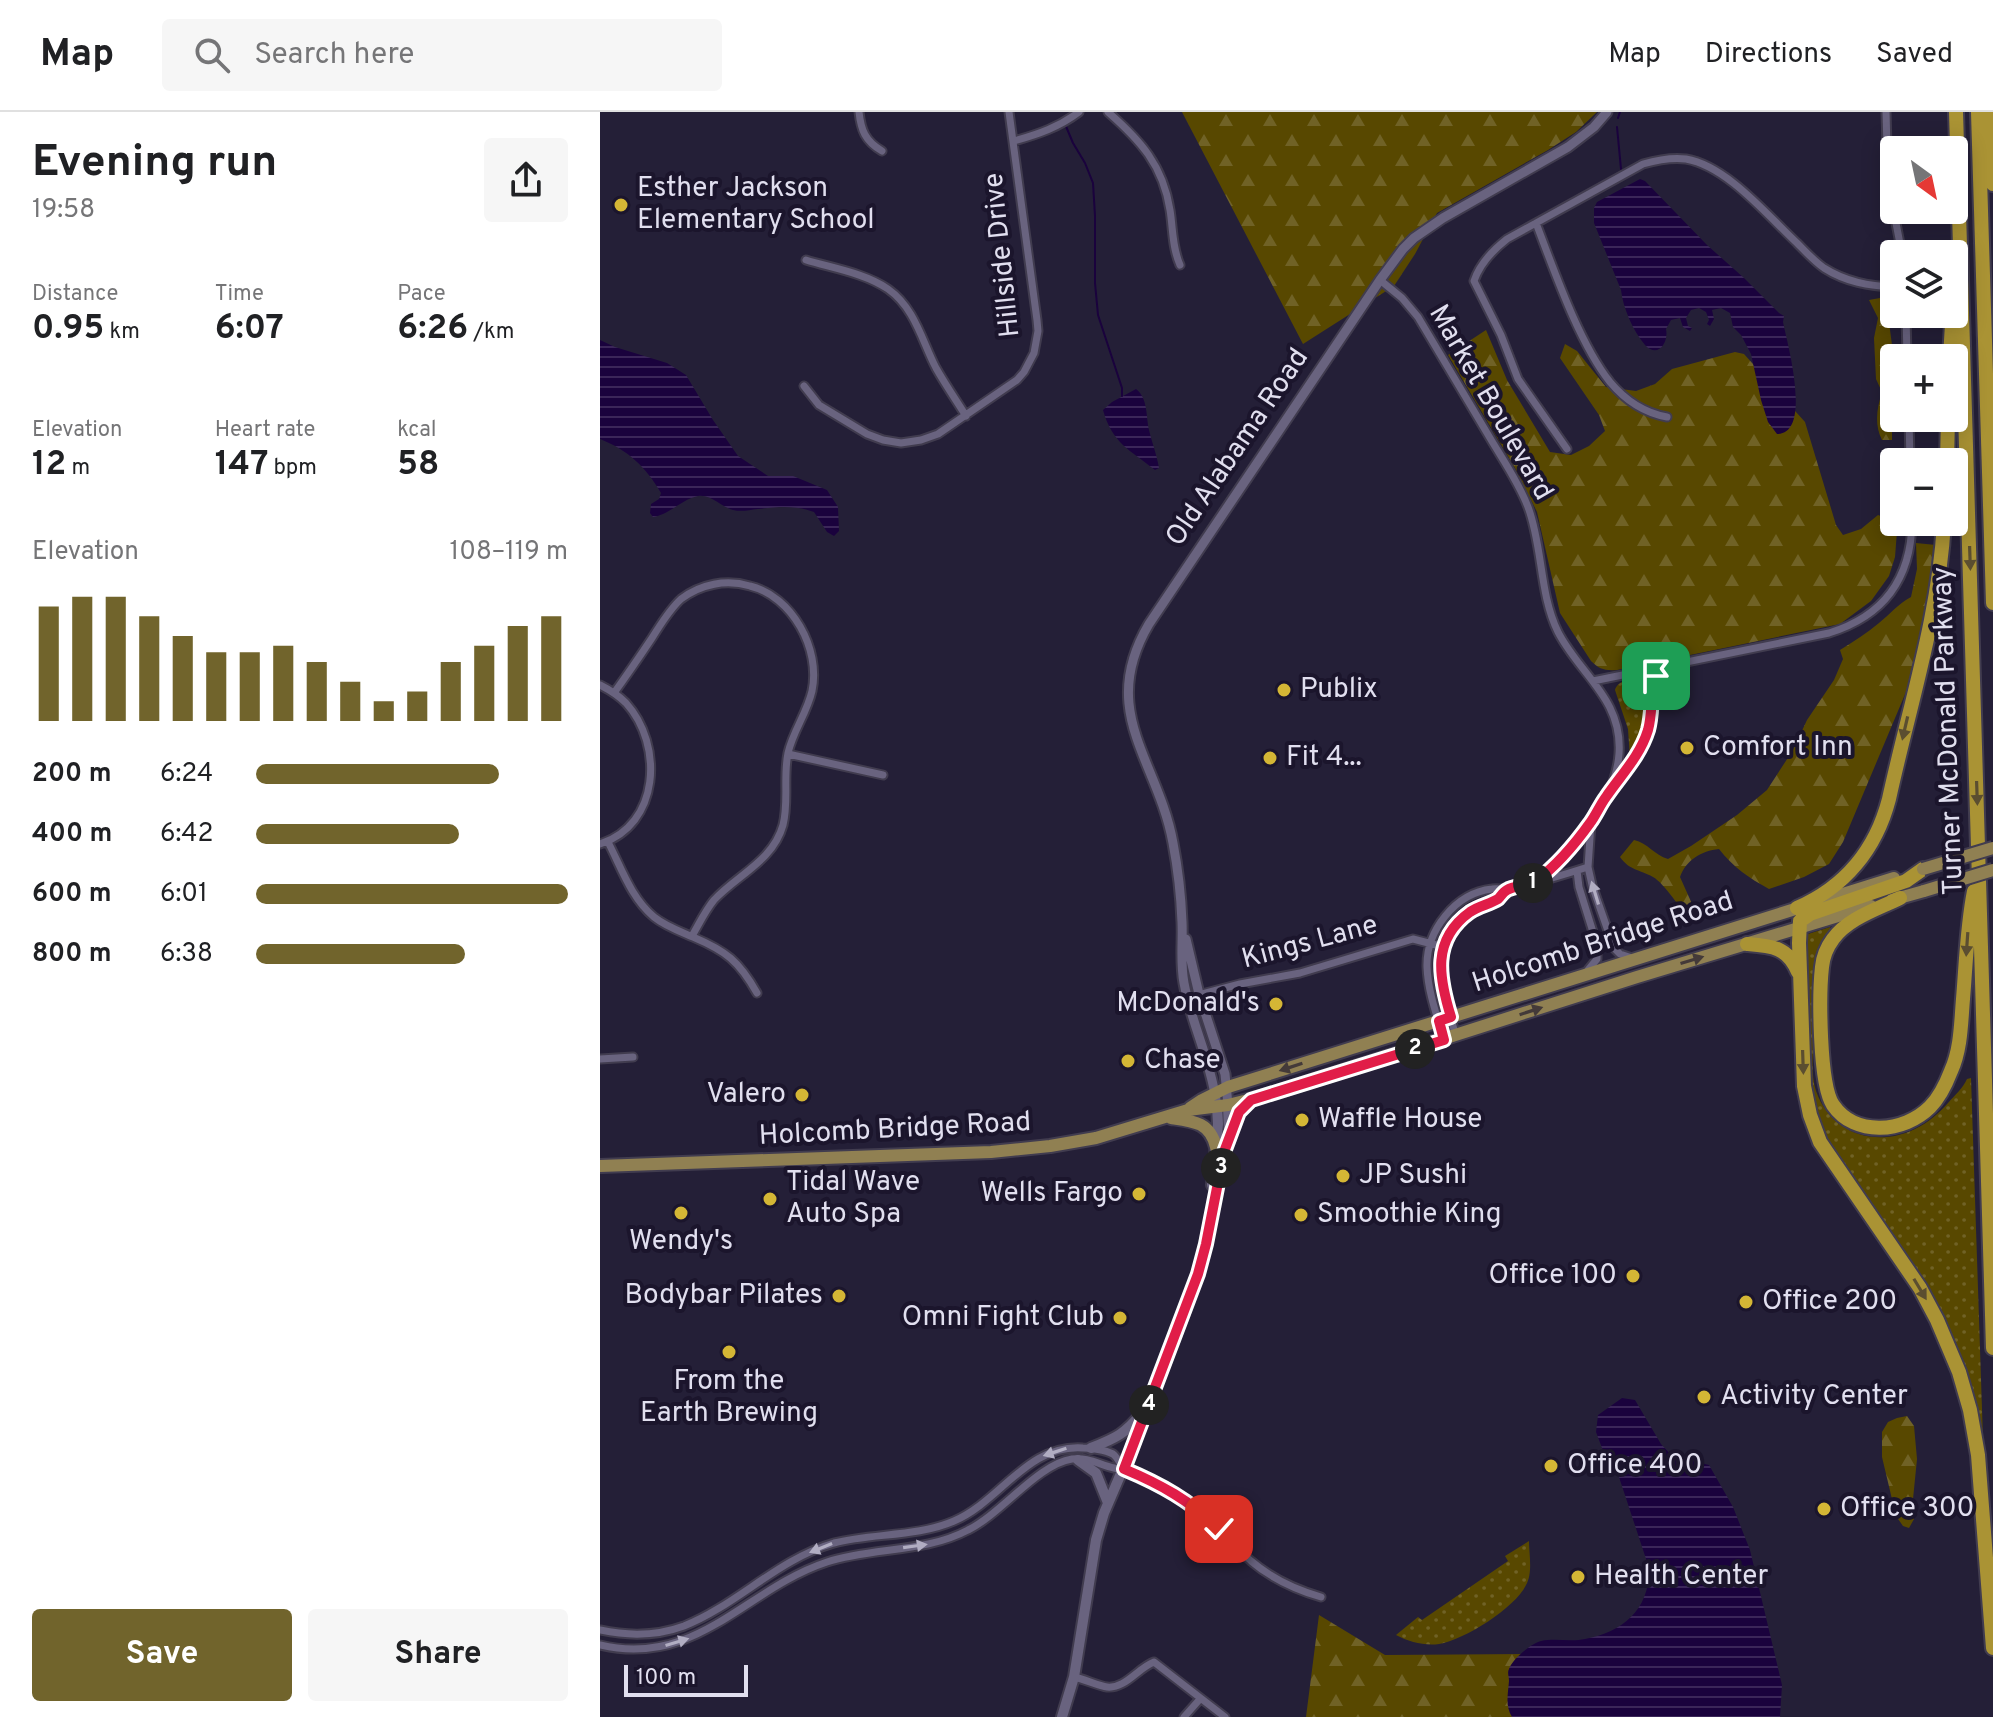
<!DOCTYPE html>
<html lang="en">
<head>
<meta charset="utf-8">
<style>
  body { margin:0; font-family:Overpass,sans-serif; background:#f6f6f6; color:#202124; height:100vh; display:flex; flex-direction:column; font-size:30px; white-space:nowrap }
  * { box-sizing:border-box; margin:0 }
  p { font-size:26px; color:#757577 }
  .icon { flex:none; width:44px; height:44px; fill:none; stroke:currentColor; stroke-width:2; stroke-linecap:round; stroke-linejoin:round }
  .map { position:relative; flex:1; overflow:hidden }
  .panel { display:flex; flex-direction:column; background:#fff; width:600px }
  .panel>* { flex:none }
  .needle { width:52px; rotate:147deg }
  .controls { position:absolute; left:1280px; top:24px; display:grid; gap:16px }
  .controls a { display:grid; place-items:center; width:88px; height:88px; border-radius:8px; background:#fff; box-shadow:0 4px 20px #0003; font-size:40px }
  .scale { position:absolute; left:24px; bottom:20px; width:124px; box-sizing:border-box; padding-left:8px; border:4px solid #e1dfef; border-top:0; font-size:22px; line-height:28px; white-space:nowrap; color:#e1dfef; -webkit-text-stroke:6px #1b152c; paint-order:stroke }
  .pin { position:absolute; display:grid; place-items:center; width:68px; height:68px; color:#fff; margin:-34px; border-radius:16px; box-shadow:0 4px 12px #0006 }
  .km { position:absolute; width:40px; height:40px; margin:-20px; border-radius:50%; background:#222; color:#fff; font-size:22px; line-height:40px; text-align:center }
  .round { display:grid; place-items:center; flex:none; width:84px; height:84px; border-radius:8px; background:#f6f6f6 }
  .summary { display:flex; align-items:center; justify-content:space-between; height:136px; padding:0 32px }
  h1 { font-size:44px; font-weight:700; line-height:60px }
  .metrics { display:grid; grid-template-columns:repeat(3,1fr); gap:12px; height:136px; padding:8px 32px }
  .metrics div { display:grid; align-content:center }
  .metrics b { font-size:34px; font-weight:700 }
  .metrics small { font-size:22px; font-weight:400 }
  .metrics p { font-size:22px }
  .chart { height:224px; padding:16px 32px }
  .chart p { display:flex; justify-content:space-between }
  .chart svg { width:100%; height:144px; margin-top:8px; stroke:#71642c; stroke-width:6 }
  .button { display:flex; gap:16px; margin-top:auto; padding:16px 32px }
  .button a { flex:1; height:92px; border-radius:8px; background:#71642c; color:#fff; font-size:32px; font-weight:700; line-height:92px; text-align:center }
  .button a+a { background:#f6f6f6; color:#202124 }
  ul { padding:0 32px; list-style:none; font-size:26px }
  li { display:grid; grid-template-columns:128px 96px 1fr; align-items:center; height:60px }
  li i { height:20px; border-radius:10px; background:#71642c }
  header { display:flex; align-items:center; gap:48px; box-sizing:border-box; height:112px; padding:0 40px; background:#fff; border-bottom:2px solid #e0e0e0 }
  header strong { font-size:38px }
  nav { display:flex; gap:44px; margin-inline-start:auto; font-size:28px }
  .search { width:560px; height:72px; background:#f6f6f6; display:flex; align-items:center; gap:20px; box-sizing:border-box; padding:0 28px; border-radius:8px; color:#757577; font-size:30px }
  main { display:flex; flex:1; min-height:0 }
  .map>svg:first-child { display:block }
  .grass { fill:url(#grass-dots) }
  .forest { fill:url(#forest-firs) }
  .water { fill:url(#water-rules) }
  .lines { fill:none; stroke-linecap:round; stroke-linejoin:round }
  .stream { stroke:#1a023d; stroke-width:2 }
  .minor-casing { stroke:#413c4f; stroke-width:11 }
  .tertiary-casing { stroke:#413c4f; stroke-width:13 }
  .secondary-casing { stroke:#413c4f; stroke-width:14 }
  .primary-casing { stroke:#413c4f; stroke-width:16 }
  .motorway-casing { stroke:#413c4f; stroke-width:18 }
  .minor { stroke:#69637f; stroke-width:7 }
  .tertiary { stroke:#69637f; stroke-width:9 }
  .secondary { stroke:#69637f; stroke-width:10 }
  .primary { stroke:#908052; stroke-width:12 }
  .motorway { stroke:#aa9334; stroke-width:14 }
  .primary-bridge-casing { stroke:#413c4f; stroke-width:16; stroke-linecap:butt }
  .primary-bridge { stroke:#908052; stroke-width:12 }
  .oneway { fill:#5b4e30 }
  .oneway2 { fill:#b1adc2 }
  .oneway3 { fill:#443a39 }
  .route-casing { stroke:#fff; stroke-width:16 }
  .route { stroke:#e11d48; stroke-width:10 }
  .poi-dot { fill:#d4b635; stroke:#1b152c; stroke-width:3 }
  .labels { text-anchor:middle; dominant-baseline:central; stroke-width:8; stroke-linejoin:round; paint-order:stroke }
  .poi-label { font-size:28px; fill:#e1dfef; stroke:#1b152c; text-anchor:start }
  .street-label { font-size:28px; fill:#e1dfef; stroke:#1b152c }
</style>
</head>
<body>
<header>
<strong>Map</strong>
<div class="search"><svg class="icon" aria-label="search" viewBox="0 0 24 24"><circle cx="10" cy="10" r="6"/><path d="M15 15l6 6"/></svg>Search here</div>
<nav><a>Map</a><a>Directions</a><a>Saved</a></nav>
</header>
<main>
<section class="panel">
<div class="summary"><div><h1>Evening run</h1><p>19:58</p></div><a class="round"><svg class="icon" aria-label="share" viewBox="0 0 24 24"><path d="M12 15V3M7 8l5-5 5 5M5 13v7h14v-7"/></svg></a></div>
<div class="metrics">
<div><p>Distance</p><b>0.95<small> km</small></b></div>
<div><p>Time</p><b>6:07</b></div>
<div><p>Pace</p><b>6:26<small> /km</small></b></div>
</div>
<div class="metrics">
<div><p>Elevation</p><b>12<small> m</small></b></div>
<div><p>Heart rate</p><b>147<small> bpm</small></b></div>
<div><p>kcal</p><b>58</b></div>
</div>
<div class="chart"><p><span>Elevation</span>108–119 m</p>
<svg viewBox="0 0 160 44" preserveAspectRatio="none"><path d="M5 44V9M15 44V6M25 44V6M35 44V12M45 44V18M55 44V23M65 44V23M75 44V21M85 44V26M95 44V32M105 44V38M115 44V35M125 44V26M135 44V21M145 44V15M155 44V12"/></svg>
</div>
<ul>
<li><b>200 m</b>6:24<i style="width:78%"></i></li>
<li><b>400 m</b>6:42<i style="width:65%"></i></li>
<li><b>600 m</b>6:01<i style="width:100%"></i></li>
<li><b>800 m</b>6:38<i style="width:67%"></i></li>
</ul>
<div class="button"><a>Save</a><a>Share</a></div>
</section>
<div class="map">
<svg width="1393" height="1605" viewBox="0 0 1393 1605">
  <defs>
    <pattern id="grass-dots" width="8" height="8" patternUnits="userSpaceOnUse" patternTransform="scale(2)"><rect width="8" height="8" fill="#584800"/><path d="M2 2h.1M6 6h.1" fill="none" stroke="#706226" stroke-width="1.8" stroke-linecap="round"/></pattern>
    <pattern id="forest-firs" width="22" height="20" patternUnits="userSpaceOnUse" patternTransform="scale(2)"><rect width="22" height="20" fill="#584800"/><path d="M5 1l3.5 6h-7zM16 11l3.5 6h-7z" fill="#706226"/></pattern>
    <pattern id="water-rules" width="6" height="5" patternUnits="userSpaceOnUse" patternTransform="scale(2)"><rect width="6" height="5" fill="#1a023d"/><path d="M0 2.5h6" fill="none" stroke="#3b2659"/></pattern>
  </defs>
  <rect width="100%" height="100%" fill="#241f37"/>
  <path class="grass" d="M1041,565H1046L1050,568C1054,596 1044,621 1032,646H1030L1028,617L1015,578C1018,568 1031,567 1041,565Z
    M1230,815L1231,818L1216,842L1213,857C1213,881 1213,906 1213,930C1213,946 1211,964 1216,979C1231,1022 1276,1036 1315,1017C1328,1011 1339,1001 1348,991C1355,983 1363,976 1367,967L1371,966L1383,1327H1380L1360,1253L1227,1036L1210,983L1205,823Z
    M929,1429C929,1442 933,1461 926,1473C915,1496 864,1528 839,1532C825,1534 809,1530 796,1523L818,1505L822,1508L908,1449L905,1444Z"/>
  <path class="forest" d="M582,0H997L976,20L948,38L837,101L815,142L794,174L703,232Z
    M1280,186L1287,195L1292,233L1287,260L1292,301V328H1282C1274,312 1277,296 1282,280L1276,267L1274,226L1278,206L1269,188Z
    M886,218L907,268L950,340L971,343L989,334L1005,319L999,303L960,246L965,232L977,239L1006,275L1036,279L1055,272L1072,257L1135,240L1144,242L1205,310L1236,413L1243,423L1261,417L1278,403L1291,408L1297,419L1295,445L1289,464L1271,489L1240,512L1017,558C1005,559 999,557 991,549L960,501L937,400L915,356L848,243Z
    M1316,431L1336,433L1330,491L1311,568L1243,730L1229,752L1204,765L1169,777C1149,766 1133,755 1119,737C1101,739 1086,748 1080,765L1097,803L1094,809L1090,810C1082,798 1064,771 1053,765C1039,757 1030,759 1020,745L1034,728C1048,731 1054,743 1068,747L1091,734L1137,703L1167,678L1193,638L1207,608L1234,568L1243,547L1240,538C1254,529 1267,521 1279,511C1290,502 1298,492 1311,485L1317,457Z
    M1307,1304L1314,1314L1317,1347L1313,1387L1314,1407L1309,1416L1303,1414L1296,1404L1282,1345V1320L1288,1310L1297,1306Z
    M719,1503L785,1543L927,1542L943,1605H706Z"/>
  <path class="water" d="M1040,67L1045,69L1107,133L1144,166L1179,201L1184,204L1183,210C1187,230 1213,322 1177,322L1168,310L1161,288L1151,242L1141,223L1133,215L1130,201L1121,196L1112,198L1114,207L1110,214L1107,212L1109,208L1106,200L1099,196L1091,198L1086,206L1088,214L1092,216L1090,219L1083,215L1080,206L1071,208L1066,217C1069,230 1058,247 1045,233C1033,219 1023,196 1021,178L994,111V96L997,90Z
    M0,228L15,235L67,251L86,263L113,308L138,344L168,364H193L227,378L238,395L239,419L234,424L227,420L214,400C195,393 178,395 158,397C149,398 142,400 133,398C121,395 111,382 98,384C82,387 69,403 53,405L50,401L51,392L59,387L61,381C46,355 28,338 0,327Z
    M536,277C548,286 546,304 549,318C552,331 557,343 559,356L555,358C530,338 512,331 503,298L512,290Z
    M1022,1286L1035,1288L1061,1332L1072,1344L1109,1353L1133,1395L1150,1438L1182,1573L1180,1605H912C905,1594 908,1582 909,1569C909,1565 907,1560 909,1557C912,1547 932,1531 941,1529C955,1526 971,1530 985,1527C1023,1520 1050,1497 1049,1456L1017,1359L1002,1336L996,1320L998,1303Z"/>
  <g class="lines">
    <path class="stream" d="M1018,6L1020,0
      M465,12L473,31L485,51L493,71L495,104V171L498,203L522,276V284
      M1017,15L1021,57"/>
    <g class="minor-casing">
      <path id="minor" d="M259,0C261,18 265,29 282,39
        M508,0C540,28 563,53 570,98C573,116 572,135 580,153
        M1286,0L1288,70L1302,142
        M414,29C439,22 459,15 479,0
        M936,111C954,158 979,231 1010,270C1025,288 1045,301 1067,305
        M206,148C232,156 265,161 288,177C315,196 322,229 336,256C345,272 356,288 366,304
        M780,168L802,186L818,205C842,245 866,286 890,326C903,348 919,371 928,395C943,435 939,481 958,520C980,563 1023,587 1019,642C1015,694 970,738 933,771
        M1306,202L1307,246
        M204,274L219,293L267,322L283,328L301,331L321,328L338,322L417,268L424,260L434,241L438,219L437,208L409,0
        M1309,306L1310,350
        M967,337L918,267L901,223L874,169C880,151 893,138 907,127L1043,52C1057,48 1071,45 1086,47C1127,54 1167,103 1197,131C1205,139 1214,149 1224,156C1246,170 1269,174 1294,175
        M993,569L1229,521C1284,504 1311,467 1312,410
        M0,573C10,578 18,583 26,591C64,633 60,713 0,732
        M14,581C27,563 40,544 52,526C61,512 69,498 81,487C101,472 126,467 150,474C192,484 221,537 212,579C207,601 193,619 188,641C183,665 189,690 183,713C173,749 137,763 114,788C105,799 99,812 92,824
        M188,642L283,663
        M1012,678L1027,658L1043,631L1051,606L1054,570L1056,564L1067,555
        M991,711L988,755L992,773L1014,836L1020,842L1032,846
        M8,730C21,755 31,786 54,805C65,814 79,819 93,825C126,839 139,849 157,881
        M977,759L979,775L997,833V847L988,858
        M587,886L640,872L700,861L813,827L844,835
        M856,924C843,880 825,835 869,801C881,791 895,789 907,778
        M844,928C837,904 828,880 827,855C826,819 855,781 892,777C899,776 904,778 911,777C937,771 963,763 988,755
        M0,947L33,945
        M0,1518C28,1524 57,1524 84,1514C137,1493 178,1447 234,1431C273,1421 317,1425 354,1409C401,1389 427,1332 483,1336C491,1336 505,1338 513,1342C517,1345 521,1353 524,1357
        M0,1533C97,1556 145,1477 227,1450C273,1435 325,1441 368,1418C401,1402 438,1352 472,1347C488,1345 500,1353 514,1356C543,1362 571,1377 595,1395C615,1411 632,1432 651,1449C671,1466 697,1478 721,1485
        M474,1565C484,1567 499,1574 507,1575C525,1577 538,1556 554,1550L625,1605
        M584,1605L600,1587"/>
    </g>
    <g class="tertiary-casing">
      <path id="tertiary" d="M586,827L599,882L625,962L628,993
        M616,988C610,947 591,910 584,871C580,850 583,830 582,810C581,784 578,757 573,731C558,648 497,600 549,512L780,168L803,137L814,126L843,106L968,35L994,15L1007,0"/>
    </g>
    <g class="secondary-casing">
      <path id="secondary" d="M612,1073L618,1012L617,995
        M491,1336C516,1326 525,1322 542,1301
        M478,1348L496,1361L508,1391
        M462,1605L474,1565L496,1428L504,1401L534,1331L588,1191L602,1147L629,1018L628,993"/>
    </g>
    <g class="primary-casing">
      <path id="primary" d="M1292,788L1324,779
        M590,996L602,988L628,975L1294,766
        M571,1006C593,1009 610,1010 616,1035
        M624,1040L639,1000L651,988
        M0,1054L391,1040L450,1034L496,1026L588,998L628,993L664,984L1037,865L1271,794"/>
    </g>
    <g class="motorway-casing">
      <path id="motorway" d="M1356,0L1393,1236
        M1378,0L1393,491
        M1386,0L1391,27L1393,72
        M1350,246L1352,212L1356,192
        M1347,350L1348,306
        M1323,757L1306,769L1210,802L1200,809L1199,831L1204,974L1210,1003L1220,1030L1320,1176L1337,1208L1359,1260L1370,1298L1378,1343L1393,1536
        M1300,786C1278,797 1248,806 1233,827C1227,835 1223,845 1222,855C1219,882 1219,972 1233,993C1255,1025 1304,1021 1330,995C1340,985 1346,972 1351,959C1361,937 1361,911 1363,887C1366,851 1367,814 1374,779
        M1197,796C1245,775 1276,737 1289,687C1309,595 1339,504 1344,410
        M1147,832C1172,834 1188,835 1198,860"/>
    </g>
    <use href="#minor" class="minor"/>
    <use href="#tertiary" class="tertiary"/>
    <use href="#secondary" class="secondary"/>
    <use href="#primary" class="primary"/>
    <use href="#motorway" class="motorway"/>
    <g class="primary-bridge-casing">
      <path id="primary-bridge" d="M1323,757L1393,736
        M1324,779L1393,758"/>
    </g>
    <use href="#primary-bridge" class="primary-bridge"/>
  </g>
  <defs><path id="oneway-solid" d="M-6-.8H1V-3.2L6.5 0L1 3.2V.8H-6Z" transform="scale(2)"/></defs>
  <g class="oneway">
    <use href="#oneway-solid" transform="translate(1370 446) rotate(88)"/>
    <use href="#oneway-solid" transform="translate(1305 616) rotate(103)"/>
    <use href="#oneway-solid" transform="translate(1377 681) rotate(88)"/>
    <use href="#oneway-solid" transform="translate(1367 832) rotate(94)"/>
    <use href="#oneway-solid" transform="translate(1203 950) rotate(88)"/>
    <use href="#oneway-solid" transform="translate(1320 1177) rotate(59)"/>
  </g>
  <g class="oneway2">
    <use href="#oneway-solid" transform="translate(995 781) rotate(-107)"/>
    <use href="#oneway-solid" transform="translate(455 1340) rotate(162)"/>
    <use href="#oneway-solid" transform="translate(315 1434) rotate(-8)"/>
    <use href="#oneway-solid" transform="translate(221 1436) rotate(158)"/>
    <use href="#oneway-solid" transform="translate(77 1530) rotate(-17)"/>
  </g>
  <g class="oneway3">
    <use href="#oneway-solid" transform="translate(1092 848) rotate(-17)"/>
    <use href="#oneway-solid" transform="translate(931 899) rotate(-18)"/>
    <use href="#oneway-solid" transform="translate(691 955) rotate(162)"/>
  </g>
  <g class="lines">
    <g class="route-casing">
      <path id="route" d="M619,1417C591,1389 560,1372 524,1357L598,1162L606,1132L624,1040L639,1000L651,988L844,928L839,909L851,905C839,866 831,828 870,800C879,794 890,792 898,787C901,784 903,780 907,778C915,773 927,775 936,769C956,754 975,732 990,711C996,703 1000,693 1006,685C1021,663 1040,644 1048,618C1053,600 1050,581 1056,564"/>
    </g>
    <use href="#route" class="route"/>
  </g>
  <g class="poi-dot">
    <circle cx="21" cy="93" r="8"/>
    <circle cx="684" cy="578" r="8"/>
    <circle cx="1087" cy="636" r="8"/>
    <circle cx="670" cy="646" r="8"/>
    <circle cx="676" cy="892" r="8"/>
    <circle cx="528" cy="949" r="8"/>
    <circle cx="202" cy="983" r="8"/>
    <circle cx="702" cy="1008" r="8"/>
    <circle cx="743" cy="1064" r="8"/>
    <circle cx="539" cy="1082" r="8"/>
    <circle cx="170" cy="1087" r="8"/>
    <circle cx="81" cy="1101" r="8"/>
    <circle cx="701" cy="1103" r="8"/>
    <circle cx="1033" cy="1164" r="8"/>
    <circle cx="239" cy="1184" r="8"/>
    <circle cx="1146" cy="1190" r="8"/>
    <circle cx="520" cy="1206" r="8"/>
    <circle cx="129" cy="1240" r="8"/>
    <circle cx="1104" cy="1285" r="8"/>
    <circle cx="951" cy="1354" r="8"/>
    <circle cx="1224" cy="1397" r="8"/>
    <circle cx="978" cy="1465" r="8"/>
  </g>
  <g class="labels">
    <g class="poi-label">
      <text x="37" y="77">Esther Jackson<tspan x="37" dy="32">Elementary School</tspan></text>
      <text x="700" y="578">Publix</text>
      <text x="1103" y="636">Comfort Inn</text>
      <text x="686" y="646">Fit 4...</text>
      <text x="660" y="892" text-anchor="end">McDonald's</text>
      <text x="544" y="949">Chase</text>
      <text x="186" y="983" text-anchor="end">Valero</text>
      <text x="718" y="1008">Waffle House</text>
      <text x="759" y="1064">JP Sushi</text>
      <text x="186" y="1071">Tidal Wave<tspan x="186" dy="32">Auto Spa</tspan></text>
      <text x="523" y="1082" text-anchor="end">Wells Fargo</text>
      <text x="717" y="1103">Smoothie King</text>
      <text x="81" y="1130" text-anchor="middle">Wendy's</text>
      <text x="1017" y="1164" text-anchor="end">Office 100</text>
      <text x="223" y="1184" text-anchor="end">Bodybar Pilates</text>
      <text x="1162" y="1190">Office 200</text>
      <text x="504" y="1206" text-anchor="end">Omni Fight Club</text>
      <text x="129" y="1270" text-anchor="middle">From the<tspan x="129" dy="32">Earth Brewing</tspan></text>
      <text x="1120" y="1285">Activity Center</text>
      <text x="967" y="1354">Office 400</text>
      <text x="1240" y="1397">Office 300</text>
      <text x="994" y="1465">Health Center</text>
    </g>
    <g class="street-label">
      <text transform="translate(403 143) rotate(-96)">Hillside Drive</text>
      <text transform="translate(890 291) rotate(60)">Market Boulevard</text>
      <text transform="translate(638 336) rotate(-56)">Old Alabama Road</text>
      <text transform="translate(1349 619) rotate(-92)">Turner McDonald Parkway</text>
      <text transform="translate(710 831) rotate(-15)">Kings Lane</text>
      <text transform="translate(1003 831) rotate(-18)">Holcomb Bridge Road</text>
      <text transform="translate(295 1018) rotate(-3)">Holcomb Bridge Road</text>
    </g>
  </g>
</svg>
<div class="controls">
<a><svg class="needle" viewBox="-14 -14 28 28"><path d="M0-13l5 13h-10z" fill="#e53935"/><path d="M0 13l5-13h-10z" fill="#757577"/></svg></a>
<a><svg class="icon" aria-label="layers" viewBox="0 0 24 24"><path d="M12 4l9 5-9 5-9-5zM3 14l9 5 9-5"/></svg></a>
<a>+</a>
<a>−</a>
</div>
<div class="scale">100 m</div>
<div class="pin" style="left:1056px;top:564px;background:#1e9e55"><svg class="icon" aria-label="arrive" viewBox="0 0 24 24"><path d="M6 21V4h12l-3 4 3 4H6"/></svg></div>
<div class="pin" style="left:619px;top:1417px;background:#d93025"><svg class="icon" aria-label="check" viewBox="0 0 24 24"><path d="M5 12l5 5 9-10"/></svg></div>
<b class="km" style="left:933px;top:771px">1</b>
<b class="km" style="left:815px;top:937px">2</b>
<b class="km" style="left:621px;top:1056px">3</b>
<b class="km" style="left:549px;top:1293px">4</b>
</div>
</main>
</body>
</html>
